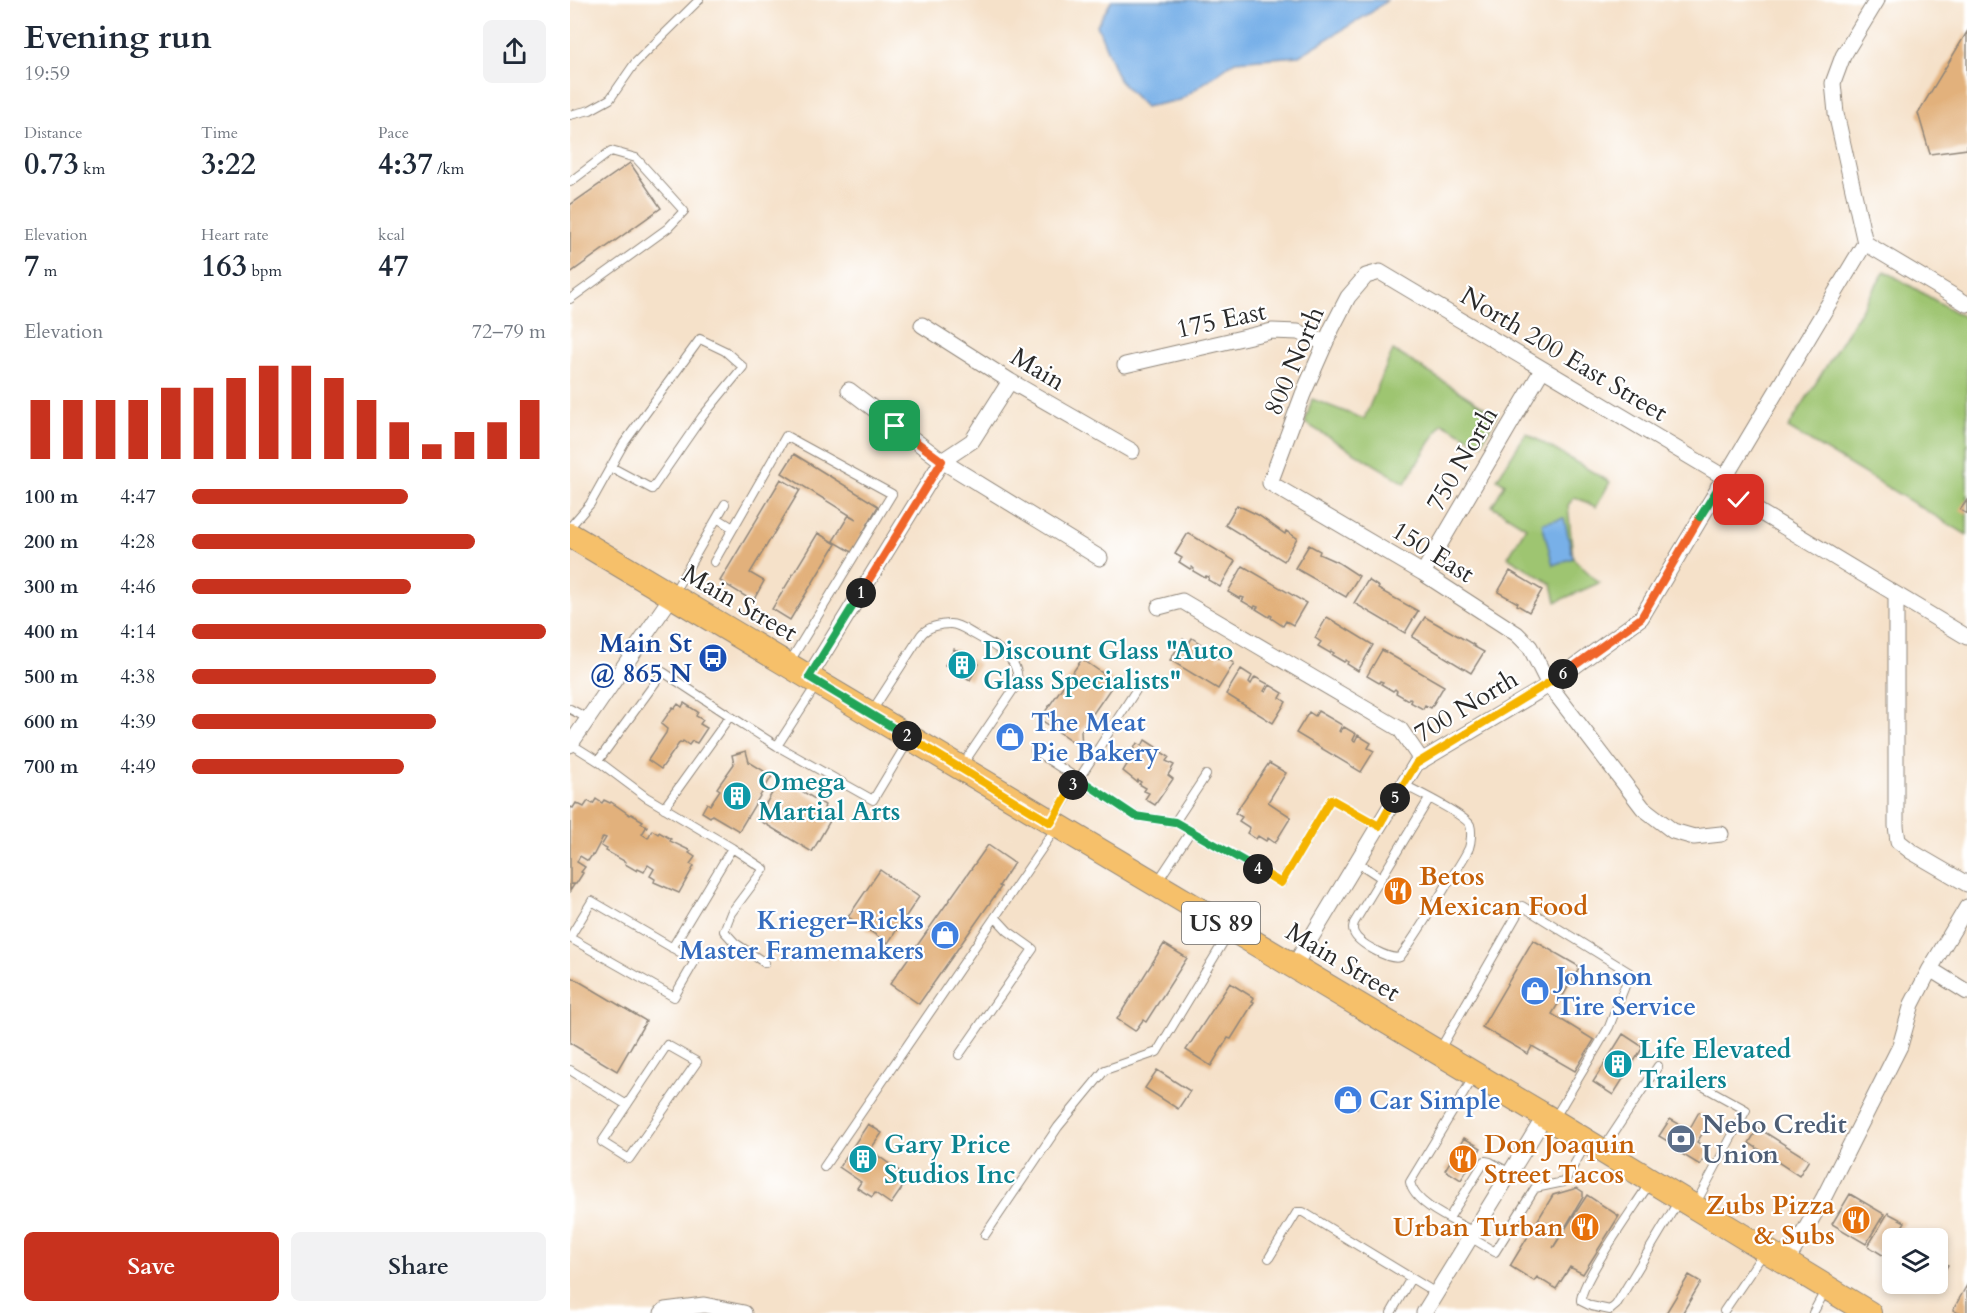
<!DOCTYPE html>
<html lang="en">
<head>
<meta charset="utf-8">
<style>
  body { margin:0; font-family:Cardo,serif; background:#f2f2f3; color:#1f2937; height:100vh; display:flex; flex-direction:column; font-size:22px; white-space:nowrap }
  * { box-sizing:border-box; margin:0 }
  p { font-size:20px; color:#747a83 }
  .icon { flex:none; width:33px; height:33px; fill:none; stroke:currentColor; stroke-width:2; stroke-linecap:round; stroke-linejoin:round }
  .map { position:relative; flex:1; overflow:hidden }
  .details { display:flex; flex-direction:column; background:#fff; width:570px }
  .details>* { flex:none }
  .buttons { position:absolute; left:1312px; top:1228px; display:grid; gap:12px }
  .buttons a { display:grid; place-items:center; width:66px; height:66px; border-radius:9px; background:#fff; box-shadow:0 3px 9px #0003; font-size:30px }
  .pin { position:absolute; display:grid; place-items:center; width:51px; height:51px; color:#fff; margin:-26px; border-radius:12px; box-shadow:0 3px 9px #0006 }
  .km { position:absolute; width:30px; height:30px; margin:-15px; border-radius:50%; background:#222; color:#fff; font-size:16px; line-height:30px; text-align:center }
  .round { display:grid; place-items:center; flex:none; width:63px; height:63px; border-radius:9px; background:#f2f2f3 }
  .headline { display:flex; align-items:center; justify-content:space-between; height:102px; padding:0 24px }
  h1 { font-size:33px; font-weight:600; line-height:45px }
  .stats { display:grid; grid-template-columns:repeat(3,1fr); gap:9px; height:102px; padding:6px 24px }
  .stats div { display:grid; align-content:center }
  .stats b { font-size:30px; font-weight:600 }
  .stats small { font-size:16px; font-weight:400 }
  .stats p { font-size:16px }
  .chart { height:168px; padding:12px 24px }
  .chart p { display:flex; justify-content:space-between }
  .chart svg { width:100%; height:108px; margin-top:6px; stroke:#c8321e; stroke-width:6 }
  .cta { display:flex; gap:12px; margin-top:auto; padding:12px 24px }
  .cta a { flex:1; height:69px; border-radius:9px; background:#c8321e; color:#fff; font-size:24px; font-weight:600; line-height:69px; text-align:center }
  .cta a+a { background:#f2f2f3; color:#1f2937 }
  ul { padding:0 24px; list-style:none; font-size:20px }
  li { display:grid; grid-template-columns:96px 72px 1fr; align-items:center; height:45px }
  li i { height:15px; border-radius:8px; background:#c8321e }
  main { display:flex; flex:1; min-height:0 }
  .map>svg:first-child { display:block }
  .green { fill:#9ec571; stroke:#64784e; stroke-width:1.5 }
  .water { fill:#78b0e8; stroke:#526e8a; stroke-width:1.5 }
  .building { fill:#e2b17c }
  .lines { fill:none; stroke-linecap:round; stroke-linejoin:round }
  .lane-casing { stroke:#90867a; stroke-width:10 }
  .street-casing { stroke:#90867a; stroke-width:17 }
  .primary-casing { stroke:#90867a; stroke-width:26 }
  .lane { stroke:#fff; stroke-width:8 }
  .street { stroke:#fff; stroke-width:15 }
  .primary { stroke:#f6c06b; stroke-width:24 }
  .split-1-casing { stroke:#fff; stroke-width:12 }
  .split-2-casing { stroke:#fff; stroke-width:12 }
  .split-3-casing { stroke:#fff; stroke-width:12 }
  .split-4-casing { stroke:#fff; stroke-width:12 }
  .split-5-casing { stroke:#fff; stroke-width:12 }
  .split-6-casing { stroke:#fff; stroke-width:12 }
  .split-7-casing { stroke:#fff; stroke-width:12 }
  .split-8-casing { stroke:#fff; stroke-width:12 }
  .split-1 { stroke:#f0652b; stroke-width:8 }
  .split-2 { stroke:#22a559; stroke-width:8 }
  .split-3 { stroke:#f5b400; stroke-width:8 }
  .split-4 { stroke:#22a559; stroke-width:8 }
  .split-5 { stroke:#f5b400; stroke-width:8 }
  .split-6 { stroke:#f5b400; stroke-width:8 }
  .split-7 { stroke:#f0652b; stroke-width:8 }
  .split-8 { stroke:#22a559; stroke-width:8 }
  .labels { text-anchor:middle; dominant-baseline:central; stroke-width:4.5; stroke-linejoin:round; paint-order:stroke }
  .shield { fill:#fff; stroke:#6b6b6b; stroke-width:1.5 }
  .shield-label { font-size:24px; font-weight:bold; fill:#2b2b2b }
  .street-label { font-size:26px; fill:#2b2b2b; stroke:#fff }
  .transit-label { font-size:26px; font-weight:bold; fill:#164399; stroke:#fff; text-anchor:end }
  .culture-label { font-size:26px; font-weight:bold; fill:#0d838f; stroke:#fff; text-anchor:start }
  .shop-label { font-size:26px; font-weight:bold; fill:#366cbe; stroke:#fff; text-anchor:start }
  .food-label { font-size:26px; font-weight:bold; fill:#c56008; stroke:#fff; text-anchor:start }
  .service-label { font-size:26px; font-weight:bold; fill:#4e5e75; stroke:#fff; text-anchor:start }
</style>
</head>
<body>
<main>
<section class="details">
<div class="headline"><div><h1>Evening run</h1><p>19:59</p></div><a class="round"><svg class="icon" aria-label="share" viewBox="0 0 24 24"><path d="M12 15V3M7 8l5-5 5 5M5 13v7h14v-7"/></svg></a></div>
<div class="stats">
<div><p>Distance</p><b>0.73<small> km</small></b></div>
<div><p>Time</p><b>3:22</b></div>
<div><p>Pace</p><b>4:37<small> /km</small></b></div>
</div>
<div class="stats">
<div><p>Elevation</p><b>7<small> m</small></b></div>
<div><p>Heart rate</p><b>163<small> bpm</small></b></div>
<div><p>kcal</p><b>47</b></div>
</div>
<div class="chart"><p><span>Elevation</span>72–79 m</p>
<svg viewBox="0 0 160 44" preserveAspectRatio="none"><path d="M5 44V20M15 44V20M25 44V20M35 44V20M45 44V15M55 44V15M65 44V11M75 44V6M85 44V6M95 44V11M105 44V20M115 44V29M125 44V38M135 44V33M145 44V29M155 44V20"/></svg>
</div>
<ul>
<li><b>100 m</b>4:47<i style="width:61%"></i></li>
<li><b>200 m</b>4:28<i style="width:80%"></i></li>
<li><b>300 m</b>4:46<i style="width:62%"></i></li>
<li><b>400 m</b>4:14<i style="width:100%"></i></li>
<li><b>500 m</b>4:38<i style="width:69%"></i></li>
<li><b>600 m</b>4:39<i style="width:69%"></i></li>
<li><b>700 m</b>4:49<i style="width:60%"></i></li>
</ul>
<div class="cta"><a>Save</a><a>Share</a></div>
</section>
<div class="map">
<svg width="1397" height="1313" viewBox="0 0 1397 1313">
  <rect width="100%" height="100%" fill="#fff"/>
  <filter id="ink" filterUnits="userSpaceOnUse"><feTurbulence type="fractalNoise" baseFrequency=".0167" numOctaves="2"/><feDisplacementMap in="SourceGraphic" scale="12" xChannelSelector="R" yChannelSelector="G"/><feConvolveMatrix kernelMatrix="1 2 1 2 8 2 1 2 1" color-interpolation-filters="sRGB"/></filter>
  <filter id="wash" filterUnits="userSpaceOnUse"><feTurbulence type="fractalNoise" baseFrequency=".008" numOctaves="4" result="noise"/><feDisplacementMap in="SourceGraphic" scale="24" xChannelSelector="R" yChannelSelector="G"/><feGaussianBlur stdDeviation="1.35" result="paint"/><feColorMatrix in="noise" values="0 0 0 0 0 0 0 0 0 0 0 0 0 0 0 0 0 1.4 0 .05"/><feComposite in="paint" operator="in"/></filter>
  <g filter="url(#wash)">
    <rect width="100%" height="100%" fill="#f5e1c9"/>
    <path class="green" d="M1315,271L1397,319V535L1218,428Z
      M823,350L927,415L911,444L872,423L835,483L735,423L742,399L794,419Z
      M956,433L1040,482L1026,507L1005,497L998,505L1003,558L1029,583L986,602L982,584L938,557L956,527L922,506L935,484L927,479Z"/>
    <path class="water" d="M542,0H817L802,12L729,56L665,61L610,100L575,107L549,80L527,25Z
      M994,518L1003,558L983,565L972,523Z"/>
    <g id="blocks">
      <path class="building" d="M1397,32V149L1360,154L1348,113Z
        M60,163L91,208L0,273V205Z
        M224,454L308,506L282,552L263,541L279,515L286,519L212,473Z
        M211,479L230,490L180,573L194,581L183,601L150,581Z
        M1397,500V514L1390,510Z
        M667,505L688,515L715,534L716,531L727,538L714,561L655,525Z
        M248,533L266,544L220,620L202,609Z
        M618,533L665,561L650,587L638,580L639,577L636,576L635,578L623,571L624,569L622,567L620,569L609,562L612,558L605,554Z
        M739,545L750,551L749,554L769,563L789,576L776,597L725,568Z
        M673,566L736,603L723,625L716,621L713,626L701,618L702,616L700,615L699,617L686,609L688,607L685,606L684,608L672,601L674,598L671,597L670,599L658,592Z
        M940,571L972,590L959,612L947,605L948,603L928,592Z
        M798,580L809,587L808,589L848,611L835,633L784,603Z
        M757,617L803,645L788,671L777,664L778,662L776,660L774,662L762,655L764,653L761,651L760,653L748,646L751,642L745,638Z
        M855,617L904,645L903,646L914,652L901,673L842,637Z
        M622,638L634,646L633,648L635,649L636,647L650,655L647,658L649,659L651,656L664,663L648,689L600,660L613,639L619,643Z
        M384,649L409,664L400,680L375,665Z
        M812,650L874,686L861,708L855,705L853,709L840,702L841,700L839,698L838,700L826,693L827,691L825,689L823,691L811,684L813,682L810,681L809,683L797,676Z
        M512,659L545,682L511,731L512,748L470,719Z
        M671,669L682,676L679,682L681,684L685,677L698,684L694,691L696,692L700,685L713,693L710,698L716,702L703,723L656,694Z
        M114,703L128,712L126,716L133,720L130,724L137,728L127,743L122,741L119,745L113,741L112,743L110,742L91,769L78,760L96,733L97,729L91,724L103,707L105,708L108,704L112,707Z
        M748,711L772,725L769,731L770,732L774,727L786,734L783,740L785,741L788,735L801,743L798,748L804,751L791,772L726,733L739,712L745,716Z
        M440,730L446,734L439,743L434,739Z
        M575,740L592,751L591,752L599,757L596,761L604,765L598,775L603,779L585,805L575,799L579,793L574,791L576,788L569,784L571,782L568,780L567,782L553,771L558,763L556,762L567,743L572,746Z
        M176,751L179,762L202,776L169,831L142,815L140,817L132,812L137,803L140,805L150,790L147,788L164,764L162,755Z
        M699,763L716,773L698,802L721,817L705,843L698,838L696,841L688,836L686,839L677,833L680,828L669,821L672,817L665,813Z
        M209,781L221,787L222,785L255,805L254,808L264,814L242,852L187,819Z
        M26,799L32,803L34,800L40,803L41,802L60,815L61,814L73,821L71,823L77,826L72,834L78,838L82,830L88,834L89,832L101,839L100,841L121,851L119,853L125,857L120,864L124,866L109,893L84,882L85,879L80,876L84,869L78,865L74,872L68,869L67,871L55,864L56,862L36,851L37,849L31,846L36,838L33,837L23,856L22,855L18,861L10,856L7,862L15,867L11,872L13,873L6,884H1L4,885L0,891V809L1,807L3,808L6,803L14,807L18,801L23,804Z
        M418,845L444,863L429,886L431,887L349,1004L320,984Z
        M310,870L349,897L318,943L278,917Z
        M963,940L1010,967L982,1014L1024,1040L1005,1071L962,1046L958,1054L912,1027Z
        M594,944L617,958L576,1022L573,1020L565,1031L547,1019Z
        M0,976L76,1021L47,1071L0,1043Z
        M660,983L684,998L682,1001L684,1002L661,1039L658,1038L641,1066L616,1050Z
        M1053,1034L1073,1047L1043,1095L1023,1082Z
        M587,1070L620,1091L608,1109L575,1088Z
        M772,1093L784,1096L789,1104L787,1108L769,1104Z
        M1129,1112L1141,1120L1127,1142L1139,1150L1130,1165L1102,1148L1104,1145L1089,1136L1100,1119L1116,1128L1117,1126L1120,1128Z
        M298,1124L312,1133L300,1150L339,1178L321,1204L305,1193L302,1197L287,1188L291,1182L269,1167Z
        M1188,1128L1239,1160L1229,1176L1179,1143Z
        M894,1138L911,1148L891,1180L875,1170Z
        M1007,1188L1013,1192V1197L983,1248L1017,1195L1049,1216L1013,1274L1000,1267L986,1289L967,1277L964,1281L940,1266L983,1195Z
        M1280,1194L1314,1214L1296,1244L1262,1224Z
        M1318,1213L1335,1222L1314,1256L1298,1246Z
        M1368,1260L1378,1265L1368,1281Z
        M1119,1275L1131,1282L1113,1312L1116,1313H1096Z
        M1397,1285V1313H1388L1383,1310Z"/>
    </g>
  </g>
  <g filter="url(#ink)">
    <use href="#blocks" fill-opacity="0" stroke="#90867a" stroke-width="1.5"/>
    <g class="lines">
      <g class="lane-casing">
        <path id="lane" d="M0,115L20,110L40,99L65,63L129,0
          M0,182L41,151L66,158L114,211L98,228L0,299
          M147,518L163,528
          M0,527L20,504L54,443L130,339L155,351L173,367L132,417L82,489L41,467
          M144,562L216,436L322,494L219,663
          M103,594L155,504
          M0,709L19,719
          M302,711L351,635C357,627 370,624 380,624C389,624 398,631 405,635C424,646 452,658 447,684L393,764
          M160,716L207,746L303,800L339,740
          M1,744L28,761L76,797L162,848L102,948
          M207,746L247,684
          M465,751L565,816L605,822L636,775
          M28,761L93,672L160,716L94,808
          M834,785C846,791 895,815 900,825C902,831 901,842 899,848C892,863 881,877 873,891C859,913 846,936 830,957C820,961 788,943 784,933C782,929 783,927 784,923L859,799
          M483,819L570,684
          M605,822L711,883L761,799L809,826
          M162,848L194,869L161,913L154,931L165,943L195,963
          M787,862L810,877
          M588,881L621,831
          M0,937L22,901L125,961L104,997L0,938
          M97,1045L127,1062L59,1159L32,1142Z
          M869,1051L952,906L1060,973L1039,1027L984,1119
          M389,1055L463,949L438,931L425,917
          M0,1070L57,1105
          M903,1078L840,1182C844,1205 885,1221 904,1232
          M1033,1149L1088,1066
          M254,1167L486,828
          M1079,1184C1066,1205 1010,1282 1011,1301L1021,1306L1040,1310L1046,1305L1108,1202
          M1126,1203L1176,1110L1129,1084
          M879,1218L915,1161L920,1162L940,1173
          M415,1235L488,1127L535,1070L587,1052L660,931
          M900,1237L925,1252L965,1188L994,1182L1015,1146
          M699,1258L727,1212H733L866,1293
          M1154,1311L1193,1254
          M821,1313L841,1278
          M1243,1313L1255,1291"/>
      </g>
      <g class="street-casing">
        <path id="street" d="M1295,243L1397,304
          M352,325L440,381L562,451
          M555,365L702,331L728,332L755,343
          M279,390L372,461L530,558
          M1148,487L1397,637
          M853,573L972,370
          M1326,595V826L1328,841L1342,852L1397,884
          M589,607L612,601L830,729L852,761
          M239,677L372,461L402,441L440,381
          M0,745L102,596
          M1151,834L1124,837L1103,831L1073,808L979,685L960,647L947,634L853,573L700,483L733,394L762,328L778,297L796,276L810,272L1154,477
          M724,966L846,764L979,685L1071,618L1295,243L1266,113L1263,83L1273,56L1307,0
          M1360,969L1397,992
          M1216,1263L1253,1199L1330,1046L1342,1004L1360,969L1397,907
          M92,1313L95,1310L134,1305L174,1313
          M854,1313L975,1116"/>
      </g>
      <g class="primary-casing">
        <path id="primary" d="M0,535L975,1116L1299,1313"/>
      </g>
      <use href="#lane" class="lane"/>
      <use href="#street" class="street"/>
      <use href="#primary" class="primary"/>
    </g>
  </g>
  <g class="lines" filter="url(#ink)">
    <g class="split-1-casing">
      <path id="split-1" d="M291,593L372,461L325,426"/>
    </g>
    <g class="split-2-casing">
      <path id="split-2" d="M291,593L239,677L337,736"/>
    </g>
    <g class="split-3-casing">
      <path id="split-3" d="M337,736L481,823L503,785"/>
    </g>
    <g class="split-4-casing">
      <path id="split-4" d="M503,785L508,778L565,816L605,822L688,869"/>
    </g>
    <g class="split-5-casing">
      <path id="split-5" d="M688,869L711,883L761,799L809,826L825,798"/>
    </g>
    <g class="split-6-casing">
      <path id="split-6" d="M825,798L846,764L993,674"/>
    </g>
    <g class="split-7-casing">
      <path id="split-7" d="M993,674L1071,618L1130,517"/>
    </g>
    <g class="split-8-casing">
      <path id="split-8" d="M1130,517L1148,488L1169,500"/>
    </g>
    <use href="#split-1" class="split-1"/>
    <use href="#split-2" class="split-2"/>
    <use href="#split-3" class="split-3"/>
    <use href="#split-4" class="split-4"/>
    <use href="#split-5" class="split-5"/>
    <use href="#split-6" class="split-6"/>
    <use href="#split-7" class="split-7"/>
    <use href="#split-8" class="split-8"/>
  </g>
  <defs>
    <g id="bus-disc" transform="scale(1.5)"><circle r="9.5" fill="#1a4fb4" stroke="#fff"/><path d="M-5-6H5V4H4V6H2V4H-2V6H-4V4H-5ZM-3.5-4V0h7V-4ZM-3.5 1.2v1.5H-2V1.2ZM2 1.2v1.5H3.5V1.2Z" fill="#fff"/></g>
    <g id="building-disc" transform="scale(1.5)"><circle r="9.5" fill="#0f9aa8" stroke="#fff"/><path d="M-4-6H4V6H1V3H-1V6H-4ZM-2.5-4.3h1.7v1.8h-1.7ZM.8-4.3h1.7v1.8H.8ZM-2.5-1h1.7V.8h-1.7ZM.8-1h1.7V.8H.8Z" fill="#fff"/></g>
    <g id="shop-disc" transform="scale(1.5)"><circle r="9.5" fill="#3f7fe0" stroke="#fff"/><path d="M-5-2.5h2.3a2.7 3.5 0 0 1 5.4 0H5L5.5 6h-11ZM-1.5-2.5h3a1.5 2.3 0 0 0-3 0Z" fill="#fff"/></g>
    <g id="restaurant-disc" transform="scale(1.5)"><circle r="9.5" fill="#e8710a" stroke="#fff"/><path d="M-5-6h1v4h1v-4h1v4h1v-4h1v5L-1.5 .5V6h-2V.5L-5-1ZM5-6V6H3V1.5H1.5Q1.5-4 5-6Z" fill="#fff"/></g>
    <g id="bank-disc" transform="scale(1.5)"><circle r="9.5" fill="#5c6f8a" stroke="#fff"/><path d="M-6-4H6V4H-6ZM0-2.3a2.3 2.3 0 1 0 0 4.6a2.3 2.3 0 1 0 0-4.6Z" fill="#fff"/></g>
  </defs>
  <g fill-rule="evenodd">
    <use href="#bus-disc" x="143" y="658"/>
    <use href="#building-disc" x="392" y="665"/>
    <use href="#shop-disc" x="440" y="737"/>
    <use href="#building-disc" x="167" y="796"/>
    <use href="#restaurant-disc" x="828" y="891"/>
    <use href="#shop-disc" x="375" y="935"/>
    <use href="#shop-disc" x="965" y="991"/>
    <use href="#building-disc" x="1048" y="1064"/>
    <use href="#shop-disc" x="778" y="1100"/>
    <use href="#bank-disc" x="1111" y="1139"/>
    <use href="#building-disc" x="293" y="1159"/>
    <use href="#restaurant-disc" x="893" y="1159"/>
    <use href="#restaurant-disc" x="1286" y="1220"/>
    <use href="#restaurant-disc" x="1015" y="1227"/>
  </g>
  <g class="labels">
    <rect class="shield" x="612" y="902" width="78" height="42" rx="4.5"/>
    <g class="shield-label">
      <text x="651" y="923">US 89</text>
    </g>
    <g class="street-label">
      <text transform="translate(651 320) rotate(-12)">175 East</text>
      <text transform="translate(994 354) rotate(31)">North 200 East Street</text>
      <text transform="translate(724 361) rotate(-67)">800 North</text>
      <text transform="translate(468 369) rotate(31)">Main</text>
      <text transform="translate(892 459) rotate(-60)">750 North</text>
      <text transform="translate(863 552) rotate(32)">150 East</text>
      <text transform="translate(170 603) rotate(30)">Main Street</text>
      <text transform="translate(896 706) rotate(-31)">700 North</text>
      <text transform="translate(773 962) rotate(31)">Main Street</text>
    </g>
    <g class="transit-label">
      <text x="122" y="643">Main St<tspan x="122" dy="30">@ 865 N</tspan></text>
    </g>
    <g class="culture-label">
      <text x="413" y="650">Discount Glass "Auto<tspan x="413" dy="30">Glass Specialists"</tspan></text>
      <text x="188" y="781">Omega<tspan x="188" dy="30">Martial Arts</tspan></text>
      <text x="1069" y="1049">Life Elevated<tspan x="1069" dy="30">Trailers</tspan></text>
      <text x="314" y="1144">Gary Price<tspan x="314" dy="30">Studios Inc</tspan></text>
    </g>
    <g class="shop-label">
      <text x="461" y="722">The Meat<tspan x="461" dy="30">Pie Bakery</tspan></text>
      <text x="354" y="920" text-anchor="end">Krieger-Ricks<tspan x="354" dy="30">Master Framemakers</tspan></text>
      <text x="986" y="976">Johnson<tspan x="986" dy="30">Tire Service</tspan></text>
      <text x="799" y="1100">Car Simple</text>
    </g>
    <g class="food-label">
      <text x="849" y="876">Betos<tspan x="849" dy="30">Mexican Food</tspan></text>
      <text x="914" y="1144">Don Joaquin<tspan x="914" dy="30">Street Tacos</tspan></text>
      <text x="1265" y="1205" text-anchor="end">Zubs Pizza<tspan x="1265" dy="30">&amp; Subs</tspan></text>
      <text x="994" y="1227" text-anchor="end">Urban Turban</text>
    </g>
    <g class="service-label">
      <text x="1132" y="1124">Nebo Credit<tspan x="1132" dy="30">Union</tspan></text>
    </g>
  </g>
</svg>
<div class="buttons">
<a><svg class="icon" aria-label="layers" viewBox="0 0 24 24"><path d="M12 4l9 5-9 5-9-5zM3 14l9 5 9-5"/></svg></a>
</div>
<div class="pin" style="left:325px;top:426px;background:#1e9e55"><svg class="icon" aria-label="arrive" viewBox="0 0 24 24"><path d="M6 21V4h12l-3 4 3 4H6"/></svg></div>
<div class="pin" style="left:1169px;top:500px;background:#d93025"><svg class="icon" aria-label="check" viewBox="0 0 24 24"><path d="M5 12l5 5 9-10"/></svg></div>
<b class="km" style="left:291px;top:593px">1</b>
<b class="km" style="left:337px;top:736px">2</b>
<b class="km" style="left:503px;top:785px">3</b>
<b class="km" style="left:688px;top:869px">4</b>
<b class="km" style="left:825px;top:798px">5</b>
<b class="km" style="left:993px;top:674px">6</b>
</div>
</main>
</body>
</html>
